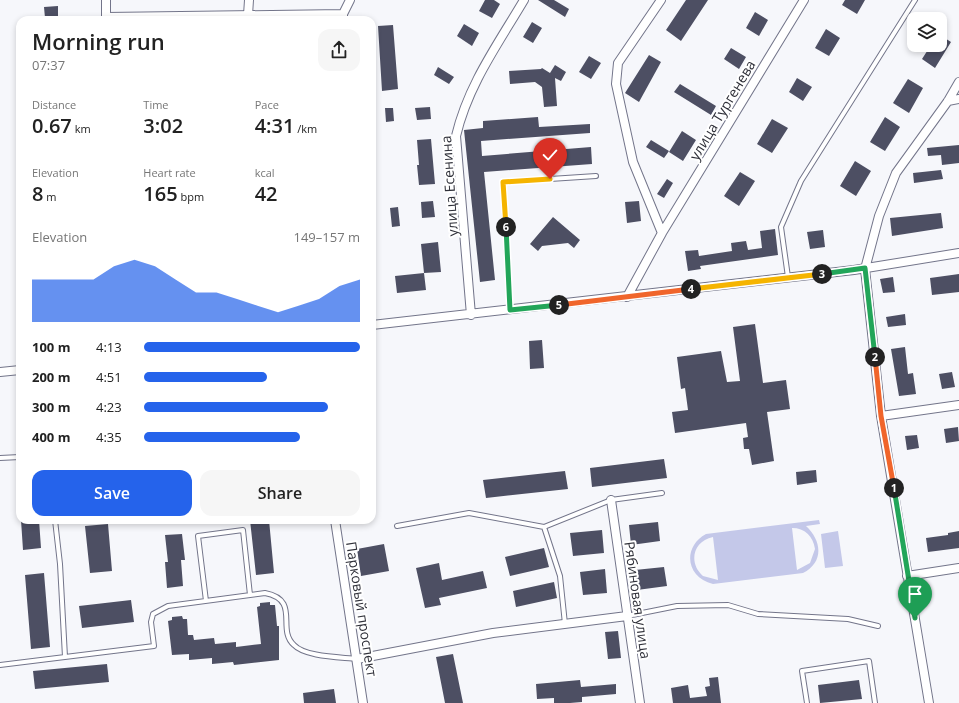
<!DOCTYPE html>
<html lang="en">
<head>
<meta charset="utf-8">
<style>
  body { margin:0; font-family:"Open Sans",sans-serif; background:#f6f6f6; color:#222; height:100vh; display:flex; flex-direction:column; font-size:15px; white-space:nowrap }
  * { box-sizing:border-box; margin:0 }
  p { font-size:13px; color:#767676 }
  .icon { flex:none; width:22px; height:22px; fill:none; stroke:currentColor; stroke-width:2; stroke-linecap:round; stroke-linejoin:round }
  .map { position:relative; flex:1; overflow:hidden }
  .side { position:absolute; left:16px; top:16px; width:360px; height:508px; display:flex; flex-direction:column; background:#fff; border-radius:12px; box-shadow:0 2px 6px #0003 }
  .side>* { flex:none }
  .controls { position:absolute; left:907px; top:12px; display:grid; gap:8px }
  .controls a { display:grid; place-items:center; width:40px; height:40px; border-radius:8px; background:#fff; box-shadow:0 2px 6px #0003; font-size:20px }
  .pin { position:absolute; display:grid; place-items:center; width:34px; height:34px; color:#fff; margin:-41px -17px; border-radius:50% 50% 50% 0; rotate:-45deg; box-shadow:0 0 4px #0007 }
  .pin .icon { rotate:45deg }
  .km { position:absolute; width:20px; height:20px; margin:-10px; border-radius:50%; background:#222; color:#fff; font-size:11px; line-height:20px; text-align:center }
  .round { display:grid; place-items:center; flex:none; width:42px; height:42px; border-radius:12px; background:#f6f6f6 }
  .head { display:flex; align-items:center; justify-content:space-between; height:68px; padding:0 16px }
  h1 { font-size:22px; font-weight:600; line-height:30px }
  .stats { display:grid; grid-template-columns:repeat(3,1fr); gap:6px; height:68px; padding:4px 16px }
  .stats div { display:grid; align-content:center }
  .stats b { font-size:20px; font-weight:600 }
  .stats small { font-size:11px; font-weight:400 }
  .stats p { font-size:11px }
  .chart { height:112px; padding:8px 16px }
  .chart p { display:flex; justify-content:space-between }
  .chart svg { width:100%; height:72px; margin-top:4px; fill:#2563eb; opacity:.7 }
  .cta { display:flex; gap:8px; margin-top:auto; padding:8px 16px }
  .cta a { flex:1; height:46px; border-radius:12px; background:#2563eb; color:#fff; font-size:16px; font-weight:600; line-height:46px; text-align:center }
  .cta a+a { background:#f6f6f6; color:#222 }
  ul { padding:0 16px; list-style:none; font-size:13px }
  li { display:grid; grid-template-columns:64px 48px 1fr; align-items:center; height:30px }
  li i { height:10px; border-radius:5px; background:#2563eb }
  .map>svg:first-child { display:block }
  .green { fill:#c4c8e9; fill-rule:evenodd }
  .building { fill:#4d4f63 }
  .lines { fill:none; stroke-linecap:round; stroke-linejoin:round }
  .lane-casing { stroke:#73758a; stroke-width:6 }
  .street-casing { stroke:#73758a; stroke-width:10 }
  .lane { stroke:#fff; stroke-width:4 }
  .street { stroke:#fff; stroke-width:8 }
  .split-1-casing { stroke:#fff; stroke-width:8 }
  .split-2-casing { stroke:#fff; stroke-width:8 }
  .split-3-casing { stroke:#fff; stroke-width:8 }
  .split-4-casing { stroke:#fff; stroke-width:8 }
  .split-5-casing { stroke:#fff; stroke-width:8 }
  .split-6-casing { stroke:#fff; stroke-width:8 }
  .split-7-casing { stroke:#fff; stroke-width:8 }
  .split-1 { stroke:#22a559; stroke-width:5 }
  .split-2 { stroke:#f0652b; stroke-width:5 }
  .split-3 { stroke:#22a559; stroke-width:5 }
  .split-4 { stroke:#f5b400; stroke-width:5 }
  .split-5 { stroke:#f0652b; stroke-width:5 }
  .split-6 { stroke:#22a559; stroke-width:5 }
  .split-7 { stroke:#f5b400; stroke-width:5 }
  .labels { text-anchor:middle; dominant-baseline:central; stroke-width:4; stroke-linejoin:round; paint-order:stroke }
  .street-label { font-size:14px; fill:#2f3039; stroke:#fff }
</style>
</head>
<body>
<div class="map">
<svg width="959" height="703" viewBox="0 0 959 703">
  <rect width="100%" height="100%" fill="#f6f7fb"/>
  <path class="green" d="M819,520L820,524L806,526C822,541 824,562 803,573L713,584C686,578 682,547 706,534ZM792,528C805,528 813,536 815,549L810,563L797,570ZM713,537L718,580L703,576C688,563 693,541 713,537Z
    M838,531L843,566L825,568L821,534Z"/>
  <path class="building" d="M485,0H494L500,4L492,18L479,11Z
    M538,0H554L569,9L565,17Z
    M686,0H708L681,41L666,30Z
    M845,0H865L857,14L842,5Z
    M58,6V16L45,18L44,7Z
    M755,12L768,20L759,36L746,28Z
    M532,22L542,28L533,43L523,37Z
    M464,24L479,33L472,46L457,36Z
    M393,25L398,89L382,91L378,26Z
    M826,29L840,38L829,56L815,48Z
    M940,35L951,42L935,68L922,59L931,45H940Z
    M731,48L746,57L739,69L724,59Z
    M649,55L661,62L639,102L625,93Z
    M589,56L601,63L591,79L579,72Z
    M555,65L566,72L561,81L555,78L557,106L544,107L542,87L535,82L510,84L509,71L541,69L542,68L550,73Z
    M438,67L454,77L449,84L434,75Z
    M797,78L812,87L803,101L789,92Z
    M908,79L923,88L909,113L893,103Z
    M680,84L716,106L711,115L674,92Z
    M430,107L431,119L417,120L415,108Z
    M385,108H393L394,121L386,122Z
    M538,117L539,127L590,124V133L481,141L482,156L591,147L592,164L484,172L495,280L480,282L464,130L483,128V121Z
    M885,117L900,127L885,151L870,142Z
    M772,119L788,128L772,153L757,144Z
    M682,131L696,140L683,161L669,152Z
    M431,139L435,184L419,185L417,165H419L417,140Z
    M651,140L669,151L664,158L646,147Z
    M959,145V163L942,165L941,155L928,156L927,148Z
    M855,161L871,171L856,196L840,186Z
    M941,170L943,179L914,183L913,173Z
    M740,172L755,181L739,206L724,196Z
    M667,179L673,183L664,198L657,194Z
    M433,201L435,217L422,218L421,202Z
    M639,201L641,221L627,223L625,202Z
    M398,207L400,226L392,227L390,208Z
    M941,213L943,228L892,236L890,218Z
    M553,217L580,240L574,248L568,243L542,246L538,251L530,244Z
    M775,229L778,255L700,266L701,269L688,271L685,251L698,250L699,256L732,251L731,243L746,241L748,250L762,248L760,231Z
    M823,230L825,247L810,249L807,232Z
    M438,242L441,272L424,273L421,244Z
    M424,273L426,290L397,293L395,276Z
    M959,274V292L932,295L930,278Z
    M893,277L895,292L883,293L880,279Z
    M905,314L906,325L888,327L886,317Z
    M755,324L763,383L786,380L790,409L767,412L774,461L752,465L749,449H744L743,438L748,437L746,423L675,433L672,412L688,410L685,388L681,389L677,357L721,351L727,382L740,381L733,327Z
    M542,340L544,368L530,369L529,341Z
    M905,347L908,374L913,373L916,394L899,396L891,349Z
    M952,372L955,387L942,389L939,374Z
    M958,427L959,441L946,443L944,429Z
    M917,435L919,448L907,450L905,436Z
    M664,459L667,478L592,487L590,468Z
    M816,470L817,482L797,485L796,472Z
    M565,471L568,489L486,498L483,480Z
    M21,520H39L41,548L23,550Z
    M250,520H269L274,573L256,575Z
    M658,522L660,541L631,545L629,525Z
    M108,524L112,571L90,573L85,526Z
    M602,530L604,553L573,556L570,533Z
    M959,531V548L928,552L926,538L948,535V533Z
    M182,534L185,560H181L183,586L167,588L165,562H168L165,535Z
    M384,544L389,571L361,576L357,549Z
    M544,548L549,567L510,576L505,557Z
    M439,563L442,580L483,571L487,588L439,598L441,605L425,608L416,568Z
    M664,567L667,586L637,590L635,570Z
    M605,569L607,593L583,595L580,572Z
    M44,573L50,647L31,649L25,575Z
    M554,582L557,598L516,607L513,591Z
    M131,600L134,622L82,628L79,606Z
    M270,602V605H275L277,626H279V660L234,665L233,662L212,664V658L189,660V654L172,655L168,621L172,620V617L182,616L183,619H187L188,635H193L194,640L214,638L215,644L236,642V647L261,644L257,607L260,606V603Z
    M618,631L621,658L608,659L605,632Z
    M453,654L463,703H445L436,657Z
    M107,664L109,682L35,689L33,671Z
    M718,677L721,703H673L671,688L688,685L690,698L707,696L705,687L710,686L709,678Z
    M580,680L581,687L616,684V694L582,697V702L570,703H554V698L537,699L536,684Z
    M859,680L862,699L820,703L818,685Z
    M334,689L336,703H304L303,693Z"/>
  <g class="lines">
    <g class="lane-casing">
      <path id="lane" d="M788,277L781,227L801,181L915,0
        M510,310L503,182L596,176
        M0,458L20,457
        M55,520L60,564L65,657
        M397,526L469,513L544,527L611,500L662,493
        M544,527L560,576L565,624
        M206,601L198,536L243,530L250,595
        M627,616L677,606L728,605L758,614L848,619L878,626
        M0,665L154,646L151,622L153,614L168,606L265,593C301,600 276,629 294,645C305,657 341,657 357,659
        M807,703L802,671L869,661L875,703"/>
    </g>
    <g class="street-casing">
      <path id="street" d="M106,0V20
        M248,15L249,0
        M106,17L343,14
        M343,20V14L350,0
        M948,101L959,99
        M662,233L804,0
        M627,297L662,233L633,162L616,84L618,63L661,0
        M471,315L456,136C468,85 498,44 524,0
        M372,325L854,270L959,253
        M0,372L20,370
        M881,416L959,405
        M611,500L640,703
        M335,520L363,703
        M907,576L959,568
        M357,659L493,633L627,616
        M929,703L881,416L865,269L879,216L896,173L948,101L959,82"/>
    </g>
    <use href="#lane" class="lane"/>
    <use href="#street" class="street"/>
  </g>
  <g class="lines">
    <g class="split-1-casing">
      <path id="split-1" d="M894,488L915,618"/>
    </g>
    <g class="split-2-casing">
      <path id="split-2" d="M875,357L881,416L894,488"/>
    </g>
    <g class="split-3-casing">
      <path id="split-3" d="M822,274L865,268L875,357"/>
    </g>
    <g class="split-4-casing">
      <path id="split-4" d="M691,289L822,274"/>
    </g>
    <g class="split-5-casing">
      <path id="split-5" d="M559,305L691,289"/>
    </g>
    <g class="split-6-casing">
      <path id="split-6" d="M506,227L510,310L559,305"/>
    </g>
    <g class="split-7-casing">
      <path id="split-7" d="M506,227L503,182L550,179"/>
    </g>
    <use href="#split-1" class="split-1"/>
    <use href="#split-2" class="split-2"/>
    <use href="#split-3" class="split-3"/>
    <use href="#split-4" class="split-4"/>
    <use href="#split-5" class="split-5"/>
    <use href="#split-6" class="split-6"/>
    <use href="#split-7" class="split-7"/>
  </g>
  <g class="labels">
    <g class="street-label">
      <text transform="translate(722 110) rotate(-59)">улица Тургенева</text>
      <text transform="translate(449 186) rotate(-94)">улица Есенина</text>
      <text transform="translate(638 600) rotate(82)">Рябиновая улица</text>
      <text transform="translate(362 609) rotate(81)">Парковый проспект</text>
    </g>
  </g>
</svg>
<div class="controls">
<a><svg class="icon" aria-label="layers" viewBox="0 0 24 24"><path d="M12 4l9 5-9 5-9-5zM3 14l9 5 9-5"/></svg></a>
</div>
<div class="pin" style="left:915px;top:618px;background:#1e9e55"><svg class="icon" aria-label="arrive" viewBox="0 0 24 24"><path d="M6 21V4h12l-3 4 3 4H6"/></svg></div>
<div class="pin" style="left:550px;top:179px;background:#d93025"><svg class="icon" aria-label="check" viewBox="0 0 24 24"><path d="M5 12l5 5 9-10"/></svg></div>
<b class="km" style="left:894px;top:488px">1</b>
<b class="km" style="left:875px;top:357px">2</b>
<b class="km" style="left:822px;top:274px">3</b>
<b class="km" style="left:691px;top:289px">4</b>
<b class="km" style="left:559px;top:305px">5</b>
<b class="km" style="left:506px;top:227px">6</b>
<section class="side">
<div class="head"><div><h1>Morning run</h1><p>07:37</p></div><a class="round"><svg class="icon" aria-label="share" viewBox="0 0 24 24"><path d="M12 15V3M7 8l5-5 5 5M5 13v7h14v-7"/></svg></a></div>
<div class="stats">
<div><p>Distance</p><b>0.67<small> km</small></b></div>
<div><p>Time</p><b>3:02</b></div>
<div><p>Pace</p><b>4:31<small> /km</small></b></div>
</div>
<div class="stats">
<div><p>Elevation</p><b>8<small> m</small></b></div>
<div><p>Heart rate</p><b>165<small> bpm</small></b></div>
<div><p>kcal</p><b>42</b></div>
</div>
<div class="chart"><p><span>Elevation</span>149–157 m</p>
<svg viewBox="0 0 160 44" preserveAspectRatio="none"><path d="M0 44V18L10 18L20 18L30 18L40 10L50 6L60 10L70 18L80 26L90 26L100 30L110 34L120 38L130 34L140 30L150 22L160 18V44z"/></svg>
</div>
<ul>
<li><b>100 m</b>4:13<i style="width:100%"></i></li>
<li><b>200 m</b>4:51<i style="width:57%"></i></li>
<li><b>300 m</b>4:23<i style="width:85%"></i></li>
<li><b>400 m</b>4:35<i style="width:72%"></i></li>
</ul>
<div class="cta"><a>Save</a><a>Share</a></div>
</section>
</div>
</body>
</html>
